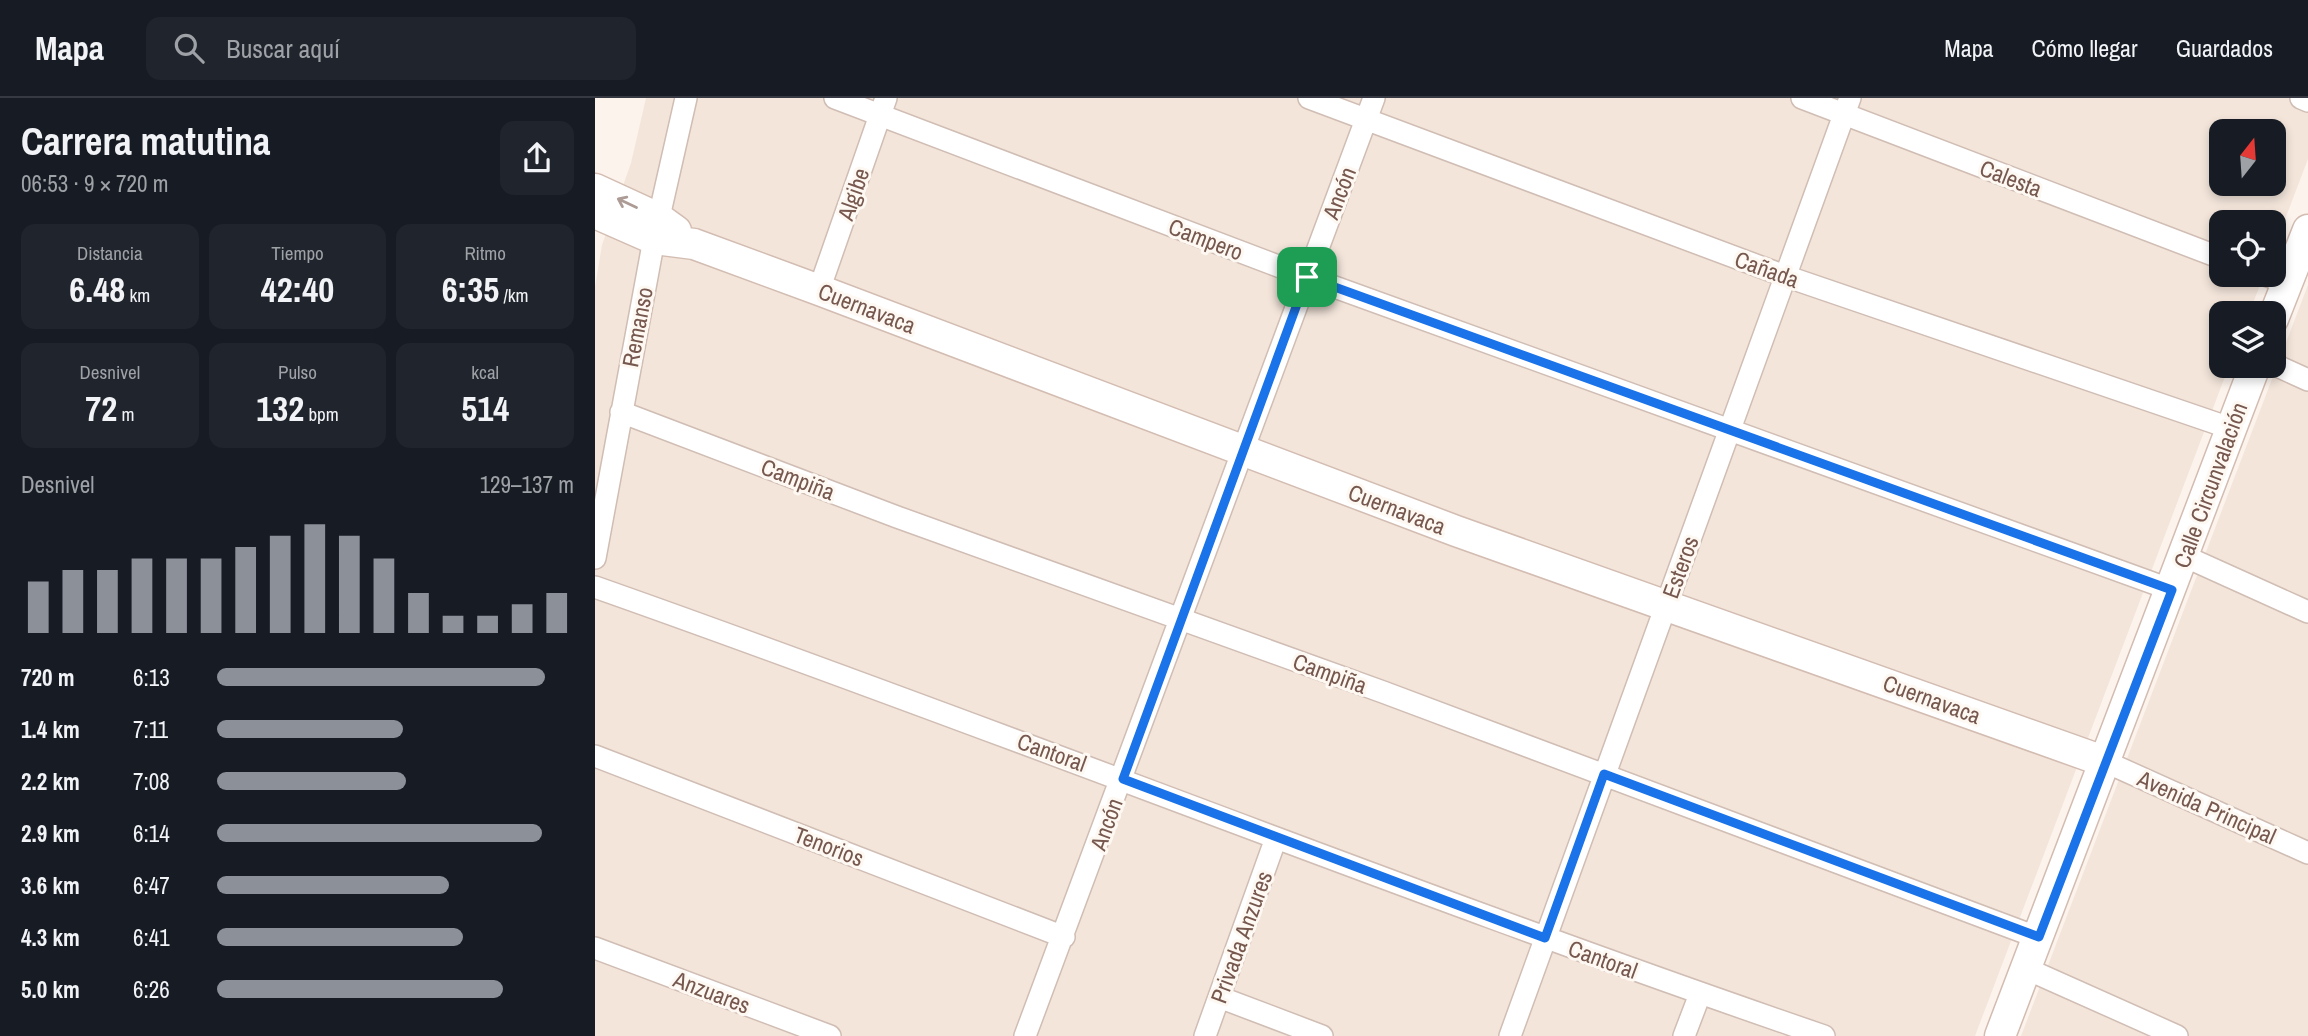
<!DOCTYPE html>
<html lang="es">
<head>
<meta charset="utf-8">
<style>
  body { margin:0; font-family:"Archivo Narrow",sans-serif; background:#20242c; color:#f1f3f6; height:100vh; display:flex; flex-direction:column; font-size:26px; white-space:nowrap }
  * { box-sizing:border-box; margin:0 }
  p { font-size:23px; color:#9ea1a6 }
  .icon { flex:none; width:38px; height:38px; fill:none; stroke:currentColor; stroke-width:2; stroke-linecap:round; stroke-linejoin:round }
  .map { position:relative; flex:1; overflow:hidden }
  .sheet { display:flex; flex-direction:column; background:#171b24; width:595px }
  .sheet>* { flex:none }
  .needle { width:46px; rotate:17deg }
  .fabs { position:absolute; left:1614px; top:21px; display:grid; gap:14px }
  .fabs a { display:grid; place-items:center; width:77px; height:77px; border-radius:14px; background:#171b24; box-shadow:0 4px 10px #0003; font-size:35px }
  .pin { position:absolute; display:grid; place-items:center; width:60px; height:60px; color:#fff; margin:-30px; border-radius:14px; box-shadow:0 4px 10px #0006 }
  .round { display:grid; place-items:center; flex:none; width:74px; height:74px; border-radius:14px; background:#20242c }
  .headline { display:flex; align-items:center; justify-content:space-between; height:119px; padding:0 21px }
  h1 { font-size:38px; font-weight:700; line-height:52px }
  .figures { display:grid; grid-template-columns:repeat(3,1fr); gap:10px; height:119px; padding:7px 21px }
  .figures div { display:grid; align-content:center; border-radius:14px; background:#20242c; text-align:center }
  .figures b { font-size:35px; font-weight:700 }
  .figures small { font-size:19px; font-weight:400 }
  .figures p { font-size:19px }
  .chart { height:196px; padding:14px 21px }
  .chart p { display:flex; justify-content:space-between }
  .chart svg { width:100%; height:126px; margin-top:7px; stroke:#8c9099; stroke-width:6 }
  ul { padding:0 21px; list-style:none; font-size:23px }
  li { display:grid; grid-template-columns:112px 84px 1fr; align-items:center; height:52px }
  li i { height:18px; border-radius:9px; background:#8c9099 }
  header { display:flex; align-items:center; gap:42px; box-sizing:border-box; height:98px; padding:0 35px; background:#171b24; border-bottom:2px solid #363941 }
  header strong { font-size:33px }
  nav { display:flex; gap:38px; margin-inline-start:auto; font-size:24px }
  .search { width:490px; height:63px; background:#20242c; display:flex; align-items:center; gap:18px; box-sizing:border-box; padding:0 24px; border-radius:14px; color:#9ea1a6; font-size:26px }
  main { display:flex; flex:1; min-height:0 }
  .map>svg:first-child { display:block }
  .residential { fill:#f3e5da; fill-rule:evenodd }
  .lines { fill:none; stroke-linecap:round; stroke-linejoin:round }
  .street-casing { stroke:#d0bdb4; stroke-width:24 }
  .secondary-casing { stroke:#d3bcb1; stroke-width:33 }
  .street { stroke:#fff; stroke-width:21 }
  .secondary { stroke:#fff; stroke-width:30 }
  .oneway { stroke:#ad9b95 }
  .route-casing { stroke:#fff; stroke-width:14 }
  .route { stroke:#1a73e8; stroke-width:9 }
  .labels { text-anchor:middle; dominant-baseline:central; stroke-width:6; stroke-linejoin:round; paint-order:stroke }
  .street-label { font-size:23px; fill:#76584f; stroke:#fef8f2 }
</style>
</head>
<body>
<header>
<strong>Mapa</strong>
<div class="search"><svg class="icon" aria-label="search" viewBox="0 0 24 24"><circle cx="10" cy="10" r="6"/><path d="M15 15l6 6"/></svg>Buscar aquí</div>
<nav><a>Mapa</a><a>Cómo llegar</a><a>Guardados</a></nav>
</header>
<main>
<section class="sheet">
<div class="headline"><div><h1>Carrera matutina</h1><p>06:53 · 9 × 720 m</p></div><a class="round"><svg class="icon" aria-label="share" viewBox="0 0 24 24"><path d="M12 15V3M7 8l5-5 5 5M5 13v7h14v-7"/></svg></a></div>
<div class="figures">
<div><p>Distancia</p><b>6.48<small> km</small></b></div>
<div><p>Tiempo</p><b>42:40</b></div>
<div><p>Ritmo</p><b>6:35<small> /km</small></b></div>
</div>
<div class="figures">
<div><p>Desnivel</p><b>72<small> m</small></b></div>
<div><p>Pulso</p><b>132<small> bpm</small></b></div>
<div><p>kcal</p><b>514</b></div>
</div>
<div class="chart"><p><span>Desnivel</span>129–137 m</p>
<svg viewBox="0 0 160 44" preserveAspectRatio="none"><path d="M5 44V26M15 44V22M25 44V22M35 44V18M45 44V18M55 44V18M65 44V14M75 44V10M85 44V6M95 44V10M105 44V18M115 44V30M125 44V38M135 44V38M145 44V34M155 44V30"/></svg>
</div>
<ul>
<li><b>720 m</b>6:13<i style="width:92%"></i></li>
<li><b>1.4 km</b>7:11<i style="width:52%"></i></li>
<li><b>2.2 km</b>7:08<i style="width:53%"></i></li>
<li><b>2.9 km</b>6:14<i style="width:91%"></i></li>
<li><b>3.6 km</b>6:47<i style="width:65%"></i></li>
<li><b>4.3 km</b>6:41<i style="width:69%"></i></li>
<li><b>5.0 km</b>6:26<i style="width:80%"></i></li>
</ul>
</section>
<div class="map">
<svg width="1713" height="938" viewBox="0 0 1713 938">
  <rect width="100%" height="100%" fill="#fcf3ec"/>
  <path class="residential" d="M51,0H1713V61L1678,153V124H1626V177H1669L1654,215H1626V268H1634L1380,938H0V189L7,147L36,65ZM1626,33H1678V86H1626Z
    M1713,187V938H1426Z"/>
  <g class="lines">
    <g class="street-casing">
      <path id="street" d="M240,0L712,179L1577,492
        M714,0L1190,178L1635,330
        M1207,0L1626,160
        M1706,0L1713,3
        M1670,177L1692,185
        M224,192L291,0
        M1678,266L1713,282
        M26,314L302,419L788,594L1444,840
        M1589,458L1713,514
        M0,460L59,141L91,0
        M0,489C412,634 817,797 1229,938
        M0,658L469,839
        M1511,664L1713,755
        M0,850L235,938
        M1432,871L1582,938
        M624,899L727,938
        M430,938L779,0
        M610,938L681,740
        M915,938L1255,0
        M1089,938L1105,896"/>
    </g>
    <g class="secondary-casing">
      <path id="secondary" d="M0,91L63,120L81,133
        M0,115L59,141L99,146L224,192L861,433L1511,664
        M1678,221L1713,132
        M1405,938L1660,268"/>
    </g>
    <use href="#street" class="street"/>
    <use href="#secondary" class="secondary"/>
  </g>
  <defs><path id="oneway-shaft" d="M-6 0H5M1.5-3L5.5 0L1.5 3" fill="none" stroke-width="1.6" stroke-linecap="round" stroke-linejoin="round" transform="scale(1.75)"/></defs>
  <use class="oneway" href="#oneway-shaft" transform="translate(32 105) rotate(-155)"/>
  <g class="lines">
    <g class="route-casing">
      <path id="route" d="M712,179L1577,492L1444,839L1009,676L950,840L528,681Z"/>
    </g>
    <use href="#route" class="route"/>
  </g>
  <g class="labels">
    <g class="street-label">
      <text transform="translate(1416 80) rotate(21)">Calesta</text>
      <text transform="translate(744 95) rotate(-69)">Ancón</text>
      <text transform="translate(258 96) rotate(-71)">Algibe</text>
      <text transform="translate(611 141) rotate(21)">Campero</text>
      <text transform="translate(1172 171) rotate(20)">Cañada</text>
      <text transform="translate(272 210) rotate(21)">Cuernavaca</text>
      <text transform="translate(42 229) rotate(-79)">Remanso</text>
      <text transform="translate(203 381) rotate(21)">Campiña</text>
      <text transform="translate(1615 387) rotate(-70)">Calle Circunvalación</text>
      <text transform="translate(802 411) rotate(21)">Cuernavaca</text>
      <text transform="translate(1085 469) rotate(-70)">Esteros</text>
      <text transform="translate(735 575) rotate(20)">Campiña</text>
      <text transform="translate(1337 601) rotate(20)">Cuernavaca</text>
      <text transform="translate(457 654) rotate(20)">Cantoral</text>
      <text transform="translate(1612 709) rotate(24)">Avenida Principal</text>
      <text transform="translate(511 726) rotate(-70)">Ancón</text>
      <text transform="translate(234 748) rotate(21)">Tenorios</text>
      <text transform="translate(646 839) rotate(-70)">Privada Anzures</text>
      <text transform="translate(1008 861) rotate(20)">Cantoral</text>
      <text transform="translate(117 894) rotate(21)">Anzuares</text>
    </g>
  </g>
</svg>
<div class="fabs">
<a><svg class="needle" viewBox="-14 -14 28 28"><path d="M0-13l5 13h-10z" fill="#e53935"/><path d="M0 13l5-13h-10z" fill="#9ea1a6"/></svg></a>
<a><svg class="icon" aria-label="locate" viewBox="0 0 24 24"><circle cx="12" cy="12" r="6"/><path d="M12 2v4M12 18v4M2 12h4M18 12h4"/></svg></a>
<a><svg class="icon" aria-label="layers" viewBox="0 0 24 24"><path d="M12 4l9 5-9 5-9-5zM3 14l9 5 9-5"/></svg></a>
</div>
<div class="pin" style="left:712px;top:179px;background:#1e9e55"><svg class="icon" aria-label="arrive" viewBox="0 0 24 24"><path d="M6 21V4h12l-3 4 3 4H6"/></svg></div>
</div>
</main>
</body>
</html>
